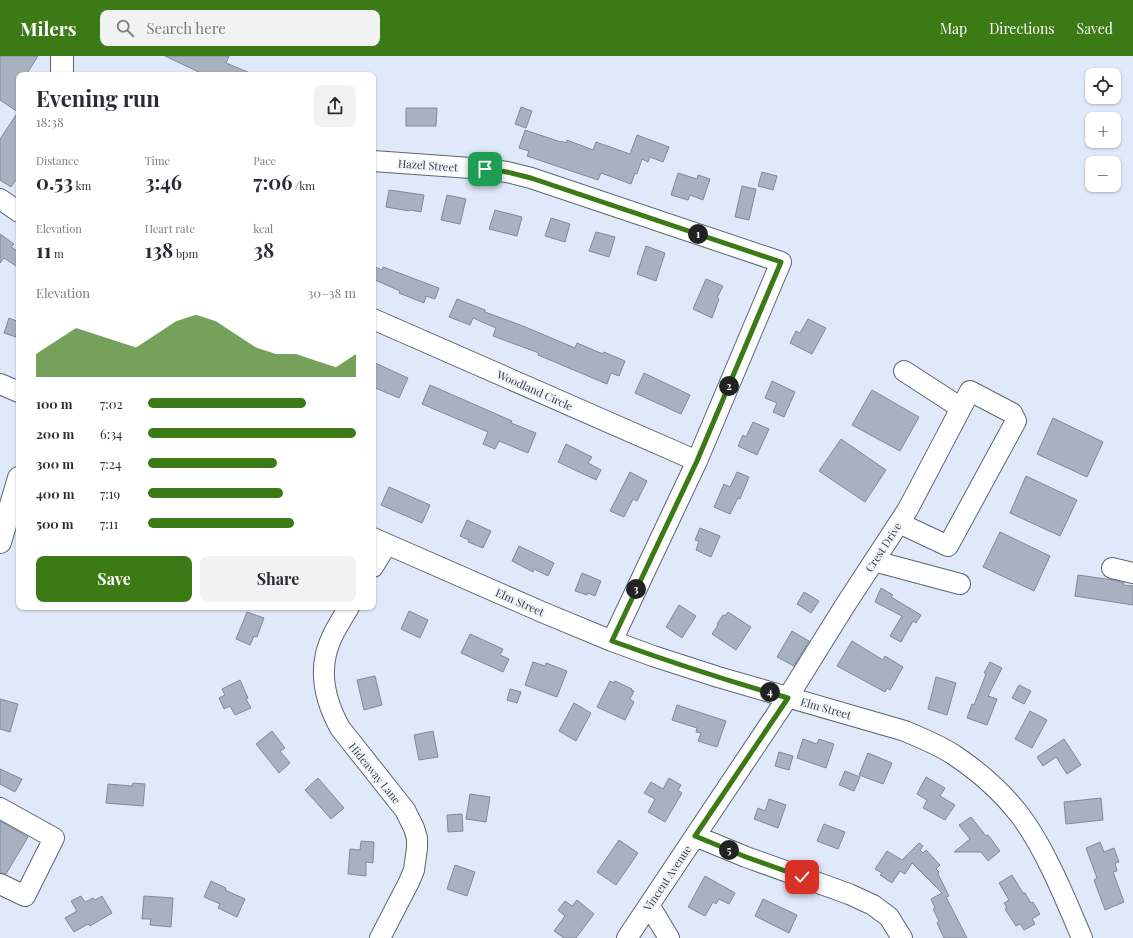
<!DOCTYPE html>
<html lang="en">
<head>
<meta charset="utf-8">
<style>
  body { margin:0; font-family:"Playfair Display",serif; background:#f2f2f3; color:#2b2b33; height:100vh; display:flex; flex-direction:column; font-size:15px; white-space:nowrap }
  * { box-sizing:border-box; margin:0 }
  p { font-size:13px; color:#7c7c81 }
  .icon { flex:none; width:22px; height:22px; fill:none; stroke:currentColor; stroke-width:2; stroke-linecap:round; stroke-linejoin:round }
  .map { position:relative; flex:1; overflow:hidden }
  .sheet { position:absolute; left:16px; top:16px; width:360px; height:538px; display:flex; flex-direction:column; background:#fff; border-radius:8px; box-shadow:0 1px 3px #0004 }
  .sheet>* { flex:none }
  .controls { position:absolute; left:1085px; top:12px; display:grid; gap:8px }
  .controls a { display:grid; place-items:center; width:36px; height:36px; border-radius:8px; background:#fff; box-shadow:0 1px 3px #0004; font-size:20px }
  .pin { position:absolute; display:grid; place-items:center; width:34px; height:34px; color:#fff; margin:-17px; border-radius:8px; box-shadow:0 2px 6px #0006 }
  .km { position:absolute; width:20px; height:20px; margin:-10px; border-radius:50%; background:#222; color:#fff; font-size:11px; line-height:20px; text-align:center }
  .round { display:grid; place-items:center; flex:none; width:42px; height:42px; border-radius:8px; background:#f2f2f3 }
  .headline { display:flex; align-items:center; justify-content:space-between; height:68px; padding:0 20px }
  h1 { font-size:22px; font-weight:700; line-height:30px }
  .stats { display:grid; grid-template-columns:repeat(3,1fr); gap:6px; height:68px; padding:4px 20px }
  .stats div { display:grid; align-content:center }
  .stats b { font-size:20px; font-weight:700 }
  .stats small { font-size:11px; font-weight:400 }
  .stats p { font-size:11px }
  .chart { height:112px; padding:8px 20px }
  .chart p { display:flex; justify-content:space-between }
  .chart svg { width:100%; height:72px; margin-top:4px; fill:#3c7a16; opacity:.7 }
  .cta { display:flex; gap:8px; margin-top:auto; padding:8px 20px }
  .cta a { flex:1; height:46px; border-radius:8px; background:#3c7a16; color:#fff; font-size:16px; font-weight:700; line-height:46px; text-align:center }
  .cta a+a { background:#f2f2f3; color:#2b2b33 }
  ul { padding:0 20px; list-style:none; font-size:13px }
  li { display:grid; grid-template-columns:64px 48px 1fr; align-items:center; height:30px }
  li i { height:10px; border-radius:5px; background:#3c7a16 }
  header { display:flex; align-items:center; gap:24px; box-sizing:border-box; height:56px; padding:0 20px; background:#3c7a16; color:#fff }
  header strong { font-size:19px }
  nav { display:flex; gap:22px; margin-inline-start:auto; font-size:14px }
  .search { width:280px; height:36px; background:#f2f2f3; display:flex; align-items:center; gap:10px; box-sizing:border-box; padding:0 14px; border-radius:8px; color:#7c7c81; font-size:15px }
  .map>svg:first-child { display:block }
  .building { fill:#a8b1c0; stroke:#818a98 }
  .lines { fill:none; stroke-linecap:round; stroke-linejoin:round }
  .minor-casing { stroke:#5c6572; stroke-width:22 }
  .major-casing { stroke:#5c6572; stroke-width:24 }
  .minor { stroke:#fff; stroke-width:20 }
  .major { stroke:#fff; stroke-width:22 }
  .route-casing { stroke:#fff; stroke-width:8 }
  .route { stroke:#3c7a16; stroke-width:5 }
  .labels { text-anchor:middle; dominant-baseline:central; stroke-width:4; stroke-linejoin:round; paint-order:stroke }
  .street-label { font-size:11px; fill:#373b40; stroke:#f2f6fc }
</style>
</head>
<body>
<header>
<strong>Milers</strong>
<div class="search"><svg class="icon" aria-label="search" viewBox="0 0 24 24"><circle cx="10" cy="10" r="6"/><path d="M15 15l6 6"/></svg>Search here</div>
<nav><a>Map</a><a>Directions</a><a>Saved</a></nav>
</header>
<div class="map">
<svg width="1133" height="882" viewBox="0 0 1133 882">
  <rect width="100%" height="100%" fill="#dfe9f9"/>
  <path class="building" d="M0,0H38L26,19H19V119L11,131L0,124V83L18,56L0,44Z
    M165,0H229L226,7L255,19H205Z
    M521,51L532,55L526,72L515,68Z
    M406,52H437L436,70H406Z
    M525,74L561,86L562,85L566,87L567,84L593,94L596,86L630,98L637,79L669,91L663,106L650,101L648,106L642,103L637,118L635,117L631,128L601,117L598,124L527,100L529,95L519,92Z
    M762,116L777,120L773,134L758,130Z
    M678,117L697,123L698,119L710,123L703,144L690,139L688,144L671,139Z
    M742,130L756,133L749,164L735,161Z
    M389,134L424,139L421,156L410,154L409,155L386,151Z
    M447,139L466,143L460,168L441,164Z
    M495,154L522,161L517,180L489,173Z
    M551,162L570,168L565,186L545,180Z
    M596,176L615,181L609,201L589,195Z
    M0,178L14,188L11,191L19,196V212L4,202L0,207Z
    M646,190L665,197L656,225L637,218Z
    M373,210L382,214L383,211L439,232L435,243L426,240L424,247L399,237L400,235L373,223Z
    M706,223L723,230L717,242L719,243L712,262L693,253Z
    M457,243L485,254V256L523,270L575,292L577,287L603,298L604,296L625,305L619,320L611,317L607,328L538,299L539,297L493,280L496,272L473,262L470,269L449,261Z
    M9,262L19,266V282L4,277Z
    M808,263L826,272L812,298L790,287L796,275L800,277Z
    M373,306L408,322L399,342L373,331Z
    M644,317L690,339L681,358L635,337Z
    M772,325L795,336L784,361L773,356L777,347L765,342Z
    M430,329L512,365L511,367L536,377L528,397L499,385L495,393L483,388L488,376L422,348Z
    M872,334L919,361L900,395L852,369Z
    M1053,362L1103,386L1087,421L1037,398Z
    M753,366L769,373L757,399L738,390L743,379L746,381Z
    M841,383L886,414L865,446L819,415Z
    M566,388L592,401L588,407L601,414L596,424L558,406Z
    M630,416L647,425L637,445L633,443L624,461L610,455Z
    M737,416L749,421L740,443L738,442L730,458L714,451L724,428L730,431Z
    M1026,420L1077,444L1060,480L1010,457Z
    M389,431L430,449L422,467L381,449Z
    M467,464L491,475L483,492L468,486L469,484L460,480Z
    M700,472L720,480L711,501L696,494L699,485L695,484Z
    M1000,476L1050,500L1034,535L983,511Z
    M519,490L554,507L548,520L534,513L533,516L512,505Z
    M582,517L601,525L595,540L588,537L587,539L575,535Z
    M1078,519L1113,524L1124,527L1123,529L1133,530V549L1075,540Z
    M881,532L893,539L891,541L921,559L916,567L913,565L901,586L890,580L902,560L875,546Z
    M804,536L819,545L811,557L797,548Z
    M679,549L696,560L682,582L666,571Z
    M409,555L428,564L420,582L401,573Z
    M247,556L264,562L257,581L254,580L250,589L236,583Z
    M728,556L751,571L736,594L712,578L718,569L717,568L723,559L725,560Z
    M792,575L809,585L794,610L777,601Z
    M470,578L503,593L500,599L509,603L503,616L461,597Z
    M852,585L883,604L885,600L903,611L890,634L887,632L885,636L837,610Z
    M533,606L545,610L546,607L567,615L557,641L525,629Z
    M990,606L1002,612L988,640L997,643L987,669L967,662L972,648L974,649L986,618L984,617Z
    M375,620L382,649L364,654L357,624Z
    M936,621L956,627L947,659L928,653Z
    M240,624L248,642L246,643L251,652L235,659L230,650L224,653L219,642L225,639L222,633Z
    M610,625L614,627L615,625L632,633L631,634L634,635L630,643L634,646L625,664L597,651Z
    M1019,629L1031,635L1024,648L1012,642Z
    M510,633L521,636L517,647L507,644Z
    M0,643L18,648L10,676L0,673Z
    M574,647L591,657L576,685L559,675Z
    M677,649L726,665L717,691L698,685L701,677L696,676L697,672L672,664Z
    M1030,655L1047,664L1032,692L1015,683Z
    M272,675L285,692L280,695L290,707L279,717L256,688Z
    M433,675L438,701L419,704L414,679Z
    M803,683L817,688L819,683L834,688L826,712L797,702Z
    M1064,683L1081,709L1067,718L1056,701L1043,710L1037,701Z
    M779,696L793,700L789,714L775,710Z
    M868,697L892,707L883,728L859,719Z
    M0,713L22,723L15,736L0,728Z
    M845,715L860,721L854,735L839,729Z
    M926,721L945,732L940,740L955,749L945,764L923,752L927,744L917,738Z
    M318,722L344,752L331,763L305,734Z
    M669,722L681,729L678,734L682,737L665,766L648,756L655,743L644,737L651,726L663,733Z
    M133,727L145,728L143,750L106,747L108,728L132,730Z
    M470,738L490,741L486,766L466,763Z
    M1101,742L1103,764L1066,768L1064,746Z
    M769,743L786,749L778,772L754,763L758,752L765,755Z
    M462,758L463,775L448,776L447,759Z
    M971,761L986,780L988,779L1000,795L988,805L981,796H954L970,783L959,769Z
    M0,765L28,781L6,818L0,817Z
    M824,768L845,776L838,793L817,785Z
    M619,784L638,797L616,829L597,816Z
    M361,785L374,786L373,807L366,806V820L348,818L350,793L360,794Z
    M1100,786L1104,796L1114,792L1119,806L1115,807L1117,815L1113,816L1124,846L1105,854L1094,824L1097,822L1086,792Z
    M919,787L923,790L920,794L923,797L926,794L940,809L936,813L939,816L938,818L949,840L946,841L967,882H944L937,867L939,865L933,853L935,852L931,843L942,837L912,807L905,818L900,815L892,827L880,819L882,817L875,813L887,795L902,804Z
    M455,809L475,816L467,840L447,833Z
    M1012,819L1023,837H1025L1031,847L1033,846L1040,858L1032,863L1035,868L1024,874L1020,868L1016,870L1005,853L1007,852L1004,847L1009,844L999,827Z
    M705,820L735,837L729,848L719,843L716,848L713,846L705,860L688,851Z
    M211,825L226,832L225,834L245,843L237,861L218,852L220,848L204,841Z
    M81,840L85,846L93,842L95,844L102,840L112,857L90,870L88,868L74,876L65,862L77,855L71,845Z
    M144,840L173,842L171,871L150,869L151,863H142Z
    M763,843L797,859L789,877L755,860Z
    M577,844L594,858L576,882H564L554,875L565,860L558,854L565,845L572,850Z"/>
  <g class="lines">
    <g class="minor-casing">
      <path id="minor" d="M373,105L485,113L507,116L531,122L781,206L697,405L612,585
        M0,143L19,156
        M373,263L697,405
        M904,315L961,352
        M0,328L19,336
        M373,482L542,556L612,585L653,600L718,621L905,675C921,682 939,689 954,699C978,715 1001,735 1019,758C1045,792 1065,842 1082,882
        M874,505L960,528
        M373,511L387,488
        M1112,512L1133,517
        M349,551C340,566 330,581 326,598C320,623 328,650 340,672L405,754L414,772L417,782V792L414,814L409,826L380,882
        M0,752L54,782L25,840L0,828
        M695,780L746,801L849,838L873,849L889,861L902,882
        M649,849L669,882
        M627,882L788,641L844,551L908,453L970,335L1012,357L1016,365L948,490L899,467"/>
    </g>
    <g class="major-casing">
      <path id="major" d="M62,19V0
        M0,486L19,422"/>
    </g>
    <use href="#minor" class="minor"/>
    <use href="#major" class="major"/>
  </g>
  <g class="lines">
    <g class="route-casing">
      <path id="route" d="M485,113L507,116L531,122L781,206L697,405L612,585C670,606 728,625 788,642L695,780L746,801L802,821"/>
    </g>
    <use href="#route" class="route"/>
  </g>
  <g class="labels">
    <g class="street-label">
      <text transform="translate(428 109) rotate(4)">Hazel Street</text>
      <text transform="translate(535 334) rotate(24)">Woodland Circle</text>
      <text transform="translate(883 491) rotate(-57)">Crest Drive</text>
      <text transform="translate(520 546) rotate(24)">Elm Street</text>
      <text transform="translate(826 652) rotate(16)">Elm Street</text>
      <text transform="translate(375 717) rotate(51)">Hideaway Lane</text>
      <text transform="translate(667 822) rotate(-56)">Vincent Avenue</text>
    </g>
  </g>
</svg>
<div class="controls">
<a><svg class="icon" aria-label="locate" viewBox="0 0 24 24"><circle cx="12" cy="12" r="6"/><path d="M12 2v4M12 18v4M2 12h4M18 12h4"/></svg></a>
<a>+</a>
<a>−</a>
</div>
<div class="pin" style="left:485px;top:113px;background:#1e9e55"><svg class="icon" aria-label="arrive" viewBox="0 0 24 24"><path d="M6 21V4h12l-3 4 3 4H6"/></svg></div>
<div class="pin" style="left:802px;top:821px;background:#d93025"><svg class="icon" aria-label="check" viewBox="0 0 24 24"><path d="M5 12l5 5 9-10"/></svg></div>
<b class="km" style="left:698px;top:178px">1</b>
<b class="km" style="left:729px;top:330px">2</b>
<b class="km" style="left:636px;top:533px">3</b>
<b class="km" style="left:770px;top:636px">4</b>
<b class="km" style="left:729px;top:794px">5</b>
<section class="sheet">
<div class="headline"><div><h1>Evening run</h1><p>18:38</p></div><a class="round"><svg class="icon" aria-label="share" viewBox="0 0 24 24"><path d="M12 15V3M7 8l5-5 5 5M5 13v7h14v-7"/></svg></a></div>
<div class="stats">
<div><p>Distance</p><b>0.53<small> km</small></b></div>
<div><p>Time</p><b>3:46</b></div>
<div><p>Pace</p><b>7:06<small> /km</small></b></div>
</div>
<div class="stats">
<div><p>Elevation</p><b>11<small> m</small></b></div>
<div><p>Heart rate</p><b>138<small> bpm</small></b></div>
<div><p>kcal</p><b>38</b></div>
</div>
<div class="chart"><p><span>Elevation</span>30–38 m</p>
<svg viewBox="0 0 160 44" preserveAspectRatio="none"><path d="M0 44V30L10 22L20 14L30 18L40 22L50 26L60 18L70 10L80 6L90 10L100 18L110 26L120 30L130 30L140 34L150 38L160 30V44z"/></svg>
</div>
<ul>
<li><b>100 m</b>7:02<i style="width:76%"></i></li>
<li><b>200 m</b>6:34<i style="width:100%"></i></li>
<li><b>300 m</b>7:24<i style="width:62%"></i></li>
<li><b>400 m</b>7:19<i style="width:65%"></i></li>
<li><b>500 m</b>7:11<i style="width:70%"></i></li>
</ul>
<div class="cta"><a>Save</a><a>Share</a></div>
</section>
</div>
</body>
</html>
